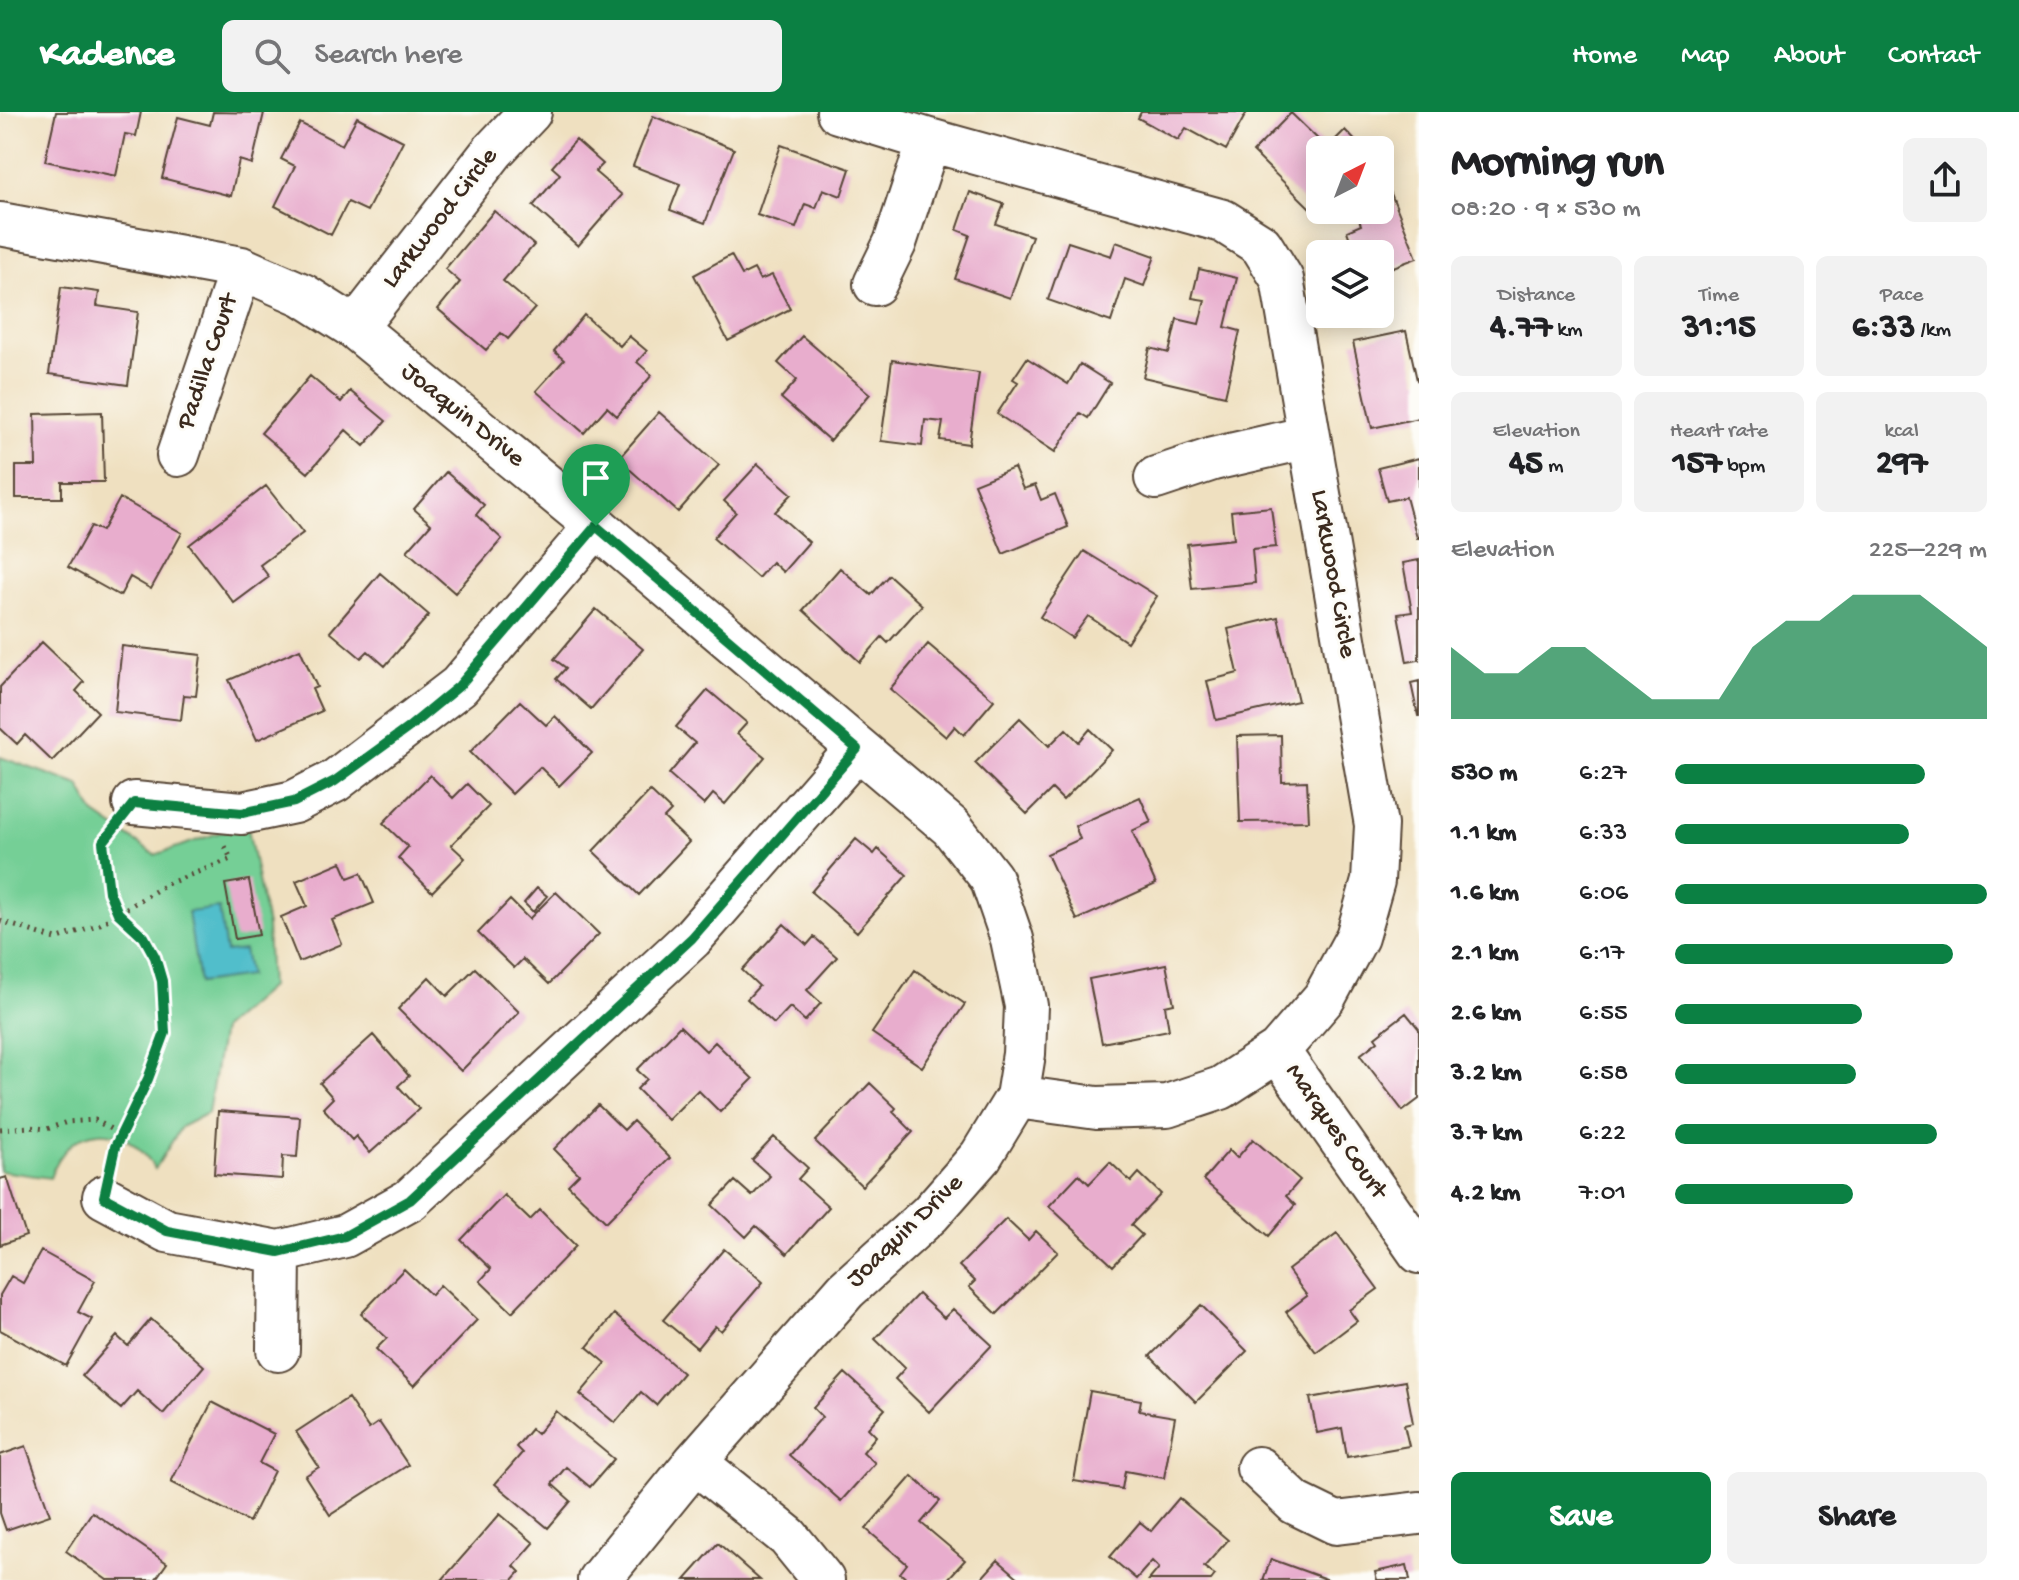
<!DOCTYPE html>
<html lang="en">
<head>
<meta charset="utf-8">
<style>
  body { margin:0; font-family:"Gochi Hand",sans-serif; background:#f2f2f2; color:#202124; height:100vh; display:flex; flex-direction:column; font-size:30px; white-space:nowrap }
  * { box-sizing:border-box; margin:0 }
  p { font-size:26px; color:#757577 }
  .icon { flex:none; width:44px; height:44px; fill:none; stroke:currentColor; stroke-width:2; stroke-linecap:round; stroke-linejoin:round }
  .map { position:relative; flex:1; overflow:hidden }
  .details { display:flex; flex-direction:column; background:#fff; width:600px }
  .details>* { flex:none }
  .needle { width:52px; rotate:42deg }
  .fabs { position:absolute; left:1306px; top:24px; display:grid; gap:16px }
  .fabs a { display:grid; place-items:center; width:88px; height:88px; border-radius:12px; background:#fff; box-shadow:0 4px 20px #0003; font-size:40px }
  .pin { position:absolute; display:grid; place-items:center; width:68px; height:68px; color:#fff; margin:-82px -34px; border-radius:50% 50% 50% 0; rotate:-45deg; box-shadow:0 0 8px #0007 }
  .pin .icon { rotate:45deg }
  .round { display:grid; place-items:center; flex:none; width:84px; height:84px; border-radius:12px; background:#f2f2f2 }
  .overview { display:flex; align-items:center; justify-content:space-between; height:136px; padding:0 32px }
  h1 { font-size:44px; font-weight:800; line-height:60px }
  .figures { display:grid; grid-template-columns:repeat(3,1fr); gap:12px; height:136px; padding:8px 32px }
  .figures div { display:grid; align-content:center; border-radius:12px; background:#f2f2f2; text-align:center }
  .figures b { font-size:34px; font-weight:800 }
  .figures small { font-size:22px; font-weight:400 }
  .figures p { font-size:22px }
  .chart { height:224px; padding:16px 32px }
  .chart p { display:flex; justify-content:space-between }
  .chart svg { width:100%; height:144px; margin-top:8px; fill:#0b8043; opacity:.7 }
  .primary-button { display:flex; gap:16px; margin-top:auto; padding:16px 32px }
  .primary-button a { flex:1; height:92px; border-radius:12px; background:#0b8043; color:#fff; font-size:32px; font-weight:800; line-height:92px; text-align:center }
  .primary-button a+a { background:#f2f2f2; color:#202124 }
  ul { padding:0 32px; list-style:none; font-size:26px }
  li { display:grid; grid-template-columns:128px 96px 1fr; align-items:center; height:60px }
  li i { height:20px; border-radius:10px; background:#0b8043 }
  header { display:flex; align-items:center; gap:48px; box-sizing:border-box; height:112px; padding:0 40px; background:#0b8043; color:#fff }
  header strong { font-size:38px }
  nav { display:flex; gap:44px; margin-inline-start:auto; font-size:28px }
  .search { width:560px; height:72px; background:#f2f2f2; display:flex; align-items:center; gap:20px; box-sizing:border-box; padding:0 28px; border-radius:12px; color:#757577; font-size:30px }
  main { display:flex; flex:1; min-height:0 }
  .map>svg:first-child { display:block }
  .green { fill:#74cf96; stroke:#587c5a; stroke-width:2 }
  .water { fill:#51becb; stroke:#467474; stroke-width:2 }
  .building { fill:#e8adcd }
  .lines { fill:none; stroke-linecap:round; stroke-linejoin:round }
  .minor-casing { stroke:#564536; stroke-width:46 }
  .path { stroke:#564536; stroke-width:5; stroke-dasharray:2 6; stroke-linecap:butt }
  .minor { stroke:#fff; stroke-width:42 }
  .route-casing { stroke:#fff; stroke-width:16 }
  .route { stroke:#0b8043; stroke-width:10 }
  .labels { text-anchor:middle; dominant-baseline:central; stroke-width:6; stroke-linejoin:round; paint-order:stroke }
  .street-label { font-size:26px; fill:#3b2a1e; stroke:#fdfcf7 }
</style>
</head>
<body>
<header>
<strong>Kadence</strong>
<div class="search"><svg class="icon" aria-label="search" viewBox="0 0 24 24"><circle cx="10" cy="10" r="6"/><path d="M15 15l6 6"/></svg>Search here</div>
<nav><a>Home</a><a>Map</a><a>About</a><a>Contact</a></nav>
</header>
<main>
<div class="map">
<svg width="1419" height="1468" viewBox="0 0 1419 1468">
  <rect width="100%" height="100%" fill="#fdfcf7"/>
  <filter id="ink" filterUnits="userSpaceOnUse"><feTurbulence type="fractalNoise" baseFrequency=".0125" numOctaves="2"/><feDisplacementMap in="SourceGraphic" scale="16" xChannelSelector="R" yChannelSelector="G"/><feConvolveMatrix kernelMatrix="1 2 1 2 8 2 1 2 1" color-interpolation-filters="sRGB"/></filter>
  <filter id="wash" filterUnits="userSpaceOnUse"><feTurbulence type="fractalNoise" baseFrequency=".006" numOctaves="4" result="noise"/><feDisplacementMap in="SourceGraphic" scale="32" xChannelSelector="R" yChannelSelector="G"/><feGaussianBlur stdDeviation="1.8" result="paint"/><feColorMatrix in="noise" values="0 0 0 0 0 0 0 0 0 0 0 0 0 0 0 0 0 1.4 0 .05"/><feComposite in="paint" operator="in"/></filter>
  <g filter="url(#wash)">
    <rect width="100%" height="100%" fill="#efe0c0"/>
    <path class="green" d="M0,645L79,673L94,701L155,743L247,711L267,814L270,875L222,917L208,1001L181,1015L155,1057C125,1006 69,1009 50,1066L0,1059Z"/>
    <path class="water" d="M219,796L226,840L244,838L249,864L199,871L188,800Z"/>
    <g id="blocks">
      <path class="building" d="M56,0H141L136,24L125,22L116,64L45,49Z
        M213,0L264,1L252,52L239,48L231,84L162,66L178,5L210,13Z
        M1141,0H1247L1226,38L1186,16L1178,28L1138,6Z
        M1291,1L1327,36L1345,18L1364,38H1320V97L1315,101L1253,40Z
        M653,4L734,37L705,111L670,98L680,72L633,54Z
        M357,5L403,29L367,99L348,90L331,123L275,94L295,54L281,47L300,11L342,33Z
        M576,28L603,52L595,60L622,83L578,134L533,94L560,62L552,55Z
        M781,33L850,57L841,84L823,77L816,96L805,92L796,116L757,103Z
        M1390,79L1417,146L1380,160V142H1339L1338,139L1352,133L1347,119L1361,113L1355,98H1380V83Z
        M970,80L1004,92L996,112L1032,124L1010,186L955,167L970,123L957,118Z
        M494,99L534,133L503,169L535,196L508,227L501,221L486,238L438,197L460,170L445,157Z
        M1068,130L1111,144L1116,130L1155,144L1144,174L1125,167L1111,210L1048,188Z
        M731,143L742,163L754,157L760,168L772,163L790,197L728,229L694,163Z
        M1199,157L1237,166L1225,215L1240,219L1225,284L1143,265L1150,236L1169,241L1177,207L1199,212L1205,188L1192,186Z
        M61,175L99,180L97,194L138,200L128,273L49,262Z
        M584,203L620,234L629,224L647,239L637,250L652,263L617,304L607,295L584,321L536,279L564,248L554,239Z
        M1406,219L1417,268L1419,267V306L1372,316L1353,230Z
        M802,224L870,282L830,329L781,286L797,268L778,251Z
        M1027,246L1068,272L1080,252L1110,271L1088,306L1080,301L1055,340L997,302L1018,270L1013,267Z
        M892,248L979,261L969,332L940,328L943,310L925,308L922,334L881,329Z
        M310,264L341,290L350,279L386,309L364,334L346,318L308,361L261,321Z
        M102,300L104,370H62V386H16V354H36L35,302Z
        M659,300L719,353L678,400L618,347Z
        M1419,346V426H1417L1406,385L1387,389L1378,356Z
        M758,352L792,382L775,400L809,430L783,460L772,450L758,466L713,426L736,400L724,389Z
        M1014,356L1023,377L1035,373L1041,388L1055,382L1068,415L1003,442L974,372Z
        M446,360L484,393L476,403L502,427L455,481L407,439L431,412L414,397Z
        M266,374L303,421L260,453L269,465L234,491L189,433Z
        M120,386L182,421L151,477L130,465L120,484L68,455L91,414L102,419Z
        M1271,395L1276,435L1252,437L1255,471L1192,477L1187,432L1234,427L1231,399Z
        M1084,439L1157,484L1127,530L1088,504L1072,526L1040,505Z
        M1419,448V548L1407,550L1398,502L1412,500L1403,451Z
        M840,456L871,483L889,463L922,493L888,531L882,525L860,550L803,498Z
        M380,461L429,503L385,554L368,539L361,546L330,520Z
        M596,497L643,537L591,597L556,567L566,556L554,547Z
        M1278,505L1298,589L1216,608L1207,569L1238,561L1228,517Z
        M42,530L84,570L76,579L98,600L52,649L25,623L17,632L0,616V575Z
        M928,532L994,588L964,623L955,614L946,625L890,577Z
        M122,534L201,543L196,584L184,583L181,608L115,600Z
        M300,537L317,575L312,577L322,599L257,628L229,568Z
        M1419,569V604H1418L1411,571Z
        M708,578L747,611L737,622L765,645L725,692L713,682L704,693L669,662L695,631L676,615Z
        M520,589L546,613L555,604L592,641L559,674L540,655L512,682L470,640Z
        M1020,606L1049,634L1066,617L1079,630L1090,617L1112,638L1063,688L1052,677L1027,702L975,651Z
        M1281,623L1282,670L1307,669L1309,709L1240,710L1237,624Z
        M430,663L453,686L467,672L489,694L451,733L465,746L432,780L398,746L408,735L383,711Z
        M650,679L671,699L664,706L689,730L639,783L593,739Z
        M1140,685L1151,710L1132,719L1156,772L1077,808L1047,742L1080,727L1075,714Z
        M856,727L874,742L878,737L907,763L857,820L811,780Z
        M341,750L348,766L361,761L374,791L332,808L342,832L299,850L281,805L307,794L296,769Z
        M249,768L259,823L235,827L225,772Z
        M537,776L547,784L533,800L524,791Z
        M556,780L599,822L549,872L523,847L514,856L478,821L510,788L529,807Z
        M784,812L807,833L814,825L837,845L807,878L821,891L805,909L790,895L774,912L747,887L759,874L742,858Z
        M1166,852L1174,892L1165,894L1169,918L1102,931L1089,867Z
        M475,856L519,900L461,959L398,897L429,865L447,884Z
        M915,858L965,892L922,955L872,921Z
        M1406,901L1419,917V987L1403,999L1360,943L1378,929L1375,925Z
        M680,914L706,939L715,930L753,967L720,1000L698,978L668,1008L637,977L647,967L637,958Z
        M373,923L409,964L398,974L419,997L370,1041L356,1024L352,1028L323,996L333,986L320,971Z
        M870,971L896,996L893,1000L913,1020L862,1074L815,1029Z
        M598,993L624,1018L633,1009L670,1046L606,1110L568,1073L579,1062L554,1037Z
        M218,999L300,1005L297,1045L283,1044L282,1067L214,1062Z
        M774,1025L808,1056L798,1067L829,1095L787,1142L756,1114L746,1125L712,1093L735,1069L752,1084L770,1064L752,1048Z
        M1253,1027L1300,1068L1286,1084L1295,1093L1269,1124L1203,1068L1229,1038L1237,1046Z
        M1110,1050L1131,1070L1139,1061L1161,1082L1131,1113L1142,1123L1113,1154L1049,1094L1079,1062L1089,1072Z
        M7,1065L26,1124L0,1133V1067Z
        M504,1083L530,1108L540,1098L576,1134L512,1200L480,1169L491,1157L461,1128Z
        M1006,1107L1028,1128L1036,1119L1058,1140L997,1202L969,1175L975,1169L959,1154Z
        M1337,1121L1378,1177L1349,1198L1357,1209L1316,1240L1286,1200L1307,1184L1288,1158Z
        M724,1137L763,1170L721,1219L715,1214L697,1236L663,1208Z
        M41,1139L95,1169L78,1200L92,1207L66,1254L0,1218V1183L11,1164L23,1171Z
        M404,1157L431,1183L440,1173L477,1208L414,1274L376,1237L387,1226L361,1202Z
        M918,1182L944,1206L953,1197L992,1233L929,1300L895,1267L905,1256L875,1227Z
        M1201,1193L1247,1239L1196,1290L1150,1244Z
        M614,1202L683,1261L656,1293L641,1280L615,1311L580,1282L606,1251L587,1235Z
        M151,1207L204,1254L163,1302L137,1279L121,1297L82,1264L117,1224L128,1234Z
        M845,1261L885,1297L868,1316L876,1324L863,1340L875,1351L841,1389L789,1343L822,1305L813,1296Z
        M1405,1269L1413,1311L1404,1313L1409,1334L1347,1345L1342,1316L1317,1321L1310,1286Z
        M1090,1279L1141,1288L1139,1299L1175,1305L1164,1366L1125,1359L1122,1377L1074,1369Z
        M348,1286L369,1317L379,1310L408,1353L330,1403L305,1364L319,1355L296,1320Z
        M212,1290L274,1322L259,1351L274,1359L249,1410L171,1370Z
        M556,1299L614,1347L590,1375L566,1355L552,1372L571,1389L548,1416L495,1372L522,1341L516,1335L531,1317L537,1322Z
        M26,1334L50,1403L6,1418L0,1401V1343Z
        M912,1364L940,1389L921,1411L965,1448L947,1468H908L900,1461L907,1452L866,1417Z
        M1179,1386L1228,1428L1204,1455L1215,1463L1211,1468H1149L1159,1456L1152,1449L1136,1467L1110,1445L1140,1410L1151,1419Z
        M92,1400L167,1451L155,1468H107L66,1439Z
        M500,1402L534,1431L514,1454L520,1460L513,1468H442Z
        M718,1431L760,1468H685Z
        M1271,1447L1329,1468H1263Z
        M998,1448L1021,1468H980Z
        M1407,1453L1410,1468H1377L1375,1460Z"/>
    </g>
  </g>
  <g filter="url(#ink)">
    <use href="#blocks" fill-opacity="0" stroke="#564536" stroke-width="2"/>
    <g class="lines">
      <g class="minor-casing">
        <path id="minor" d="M838,0L929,28L1223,109L1261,133L1282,167L1376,713L1373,769L1357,825L1324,886L1278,939L1221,976L1167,994L1097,996L1017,985
          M0,112L241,156L303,183L355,216L596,414L951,715L991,766L1012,827L1026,894L1024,942L1017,985L981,1044L930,1102L846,1178L695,1350L599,1468
          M875,172L895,131L929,28
          M355,216L493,39L530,0
          M178,343L241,156
          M1156,366L1213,347L1309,325
          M134,691L242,701L294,690L335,669L459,574L596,414
          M1278,939L1419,1140
          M104,1085L167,1119L279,1140L345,1124L410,1088L692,826L857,637
          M278,1238L279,1140
          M695,1350L788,1425L823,1468
          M1258,1356L1295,1391L1336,1411L1419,1401"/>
      </g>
      <path class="path" d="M0,809L56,827L100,812L167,772L231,747L225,734
        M0,1017L30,1015L47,1017L67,1010L95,1008L121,1023
        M111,1051L115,1035L148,967L165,921L162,869L155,845L144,825L118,801L109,780L103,730L113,717"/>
      <use href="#minor" class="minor"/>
    </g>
  </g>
  <g class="lines" filter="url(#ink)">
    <g class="route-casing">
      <path id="route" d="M596,414L857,637L692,826L410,1088L345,1124L279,1140L167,1119L104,1085L115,1035L148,967L165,921L162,869L155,845L144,825L118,801L109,780L103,730L134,691L242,701L294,690L335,669L408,616L459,574Z"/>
    </g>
    <use href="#route" class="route"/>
  </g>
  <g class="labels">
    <g class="street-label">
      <text transform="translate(441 107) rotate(-52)">Larkwood Circle</text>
      <text transform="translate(209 250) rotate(-71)">Padilla Court</text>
      <text transform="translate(462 304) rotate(39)">Joaquin Drive</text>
      <text transform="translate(1332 462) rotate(80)">Larkwood Circle</text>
      <text transform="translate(1335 1020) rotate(55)">Marques Court</text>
      <text transform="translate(906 1120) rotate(-44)">Joaquin Drive</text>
    </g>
  </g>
</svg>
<div class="fabs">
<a><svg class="needle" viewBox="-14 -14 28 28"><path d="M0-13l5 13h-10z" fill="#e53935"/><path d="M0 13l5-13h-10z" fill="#757577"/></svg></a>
<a><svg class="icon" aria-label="layers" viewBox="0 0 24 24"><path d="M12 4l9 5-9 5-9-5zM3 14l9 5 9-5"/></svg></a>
</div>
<div class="pin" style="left:596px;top:414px;background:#1e9e55"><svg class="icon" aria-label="arrive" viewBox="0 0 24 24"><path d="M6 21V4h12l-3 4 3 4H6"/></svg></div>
</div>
<section class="details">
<div class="overview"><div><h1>Morning run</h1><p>08:20 · 9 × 530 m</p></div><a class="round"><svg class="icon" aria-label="share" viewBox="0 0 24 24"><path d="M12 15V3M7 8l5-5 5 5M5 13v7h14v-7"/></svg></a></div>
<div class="figures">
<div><p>Distance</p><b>4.77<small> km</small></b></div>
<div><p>Time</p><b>31:15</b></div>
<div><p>Pace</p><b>6:33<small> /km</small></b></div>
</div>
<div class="figures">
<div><p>Elevation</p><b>45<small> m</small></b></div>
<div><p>Heart rate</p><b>157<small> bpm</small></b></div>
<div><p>kcal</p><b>297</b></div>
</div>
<div class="chart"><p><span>Elevation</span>225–229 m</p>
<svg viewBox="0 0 160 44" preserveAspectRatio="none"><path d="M0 44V22L10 30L20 30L30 22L40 22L50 30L60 38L70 38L80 38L90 22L100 14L110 14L120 6L130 6L140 6L150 14L160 22V44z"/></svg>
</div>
<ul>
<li><b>530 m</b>6:27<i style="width:80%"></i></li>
<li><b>1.1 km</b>6:33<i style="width:75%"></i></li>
<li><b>1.6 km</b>6:06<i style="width:100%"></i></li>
<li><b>2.1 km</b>6:17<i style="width:89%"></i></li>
<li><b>2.6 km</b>6:55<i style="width:60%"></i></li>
<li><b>3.2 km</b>6:58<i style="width:58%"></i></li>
<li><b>3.7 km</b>6:22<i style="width:84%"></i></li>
<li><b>4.2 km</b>7:01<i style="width:57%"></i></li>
</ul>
<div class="primary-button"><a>Save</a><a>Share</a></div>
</section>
</main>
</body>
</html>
